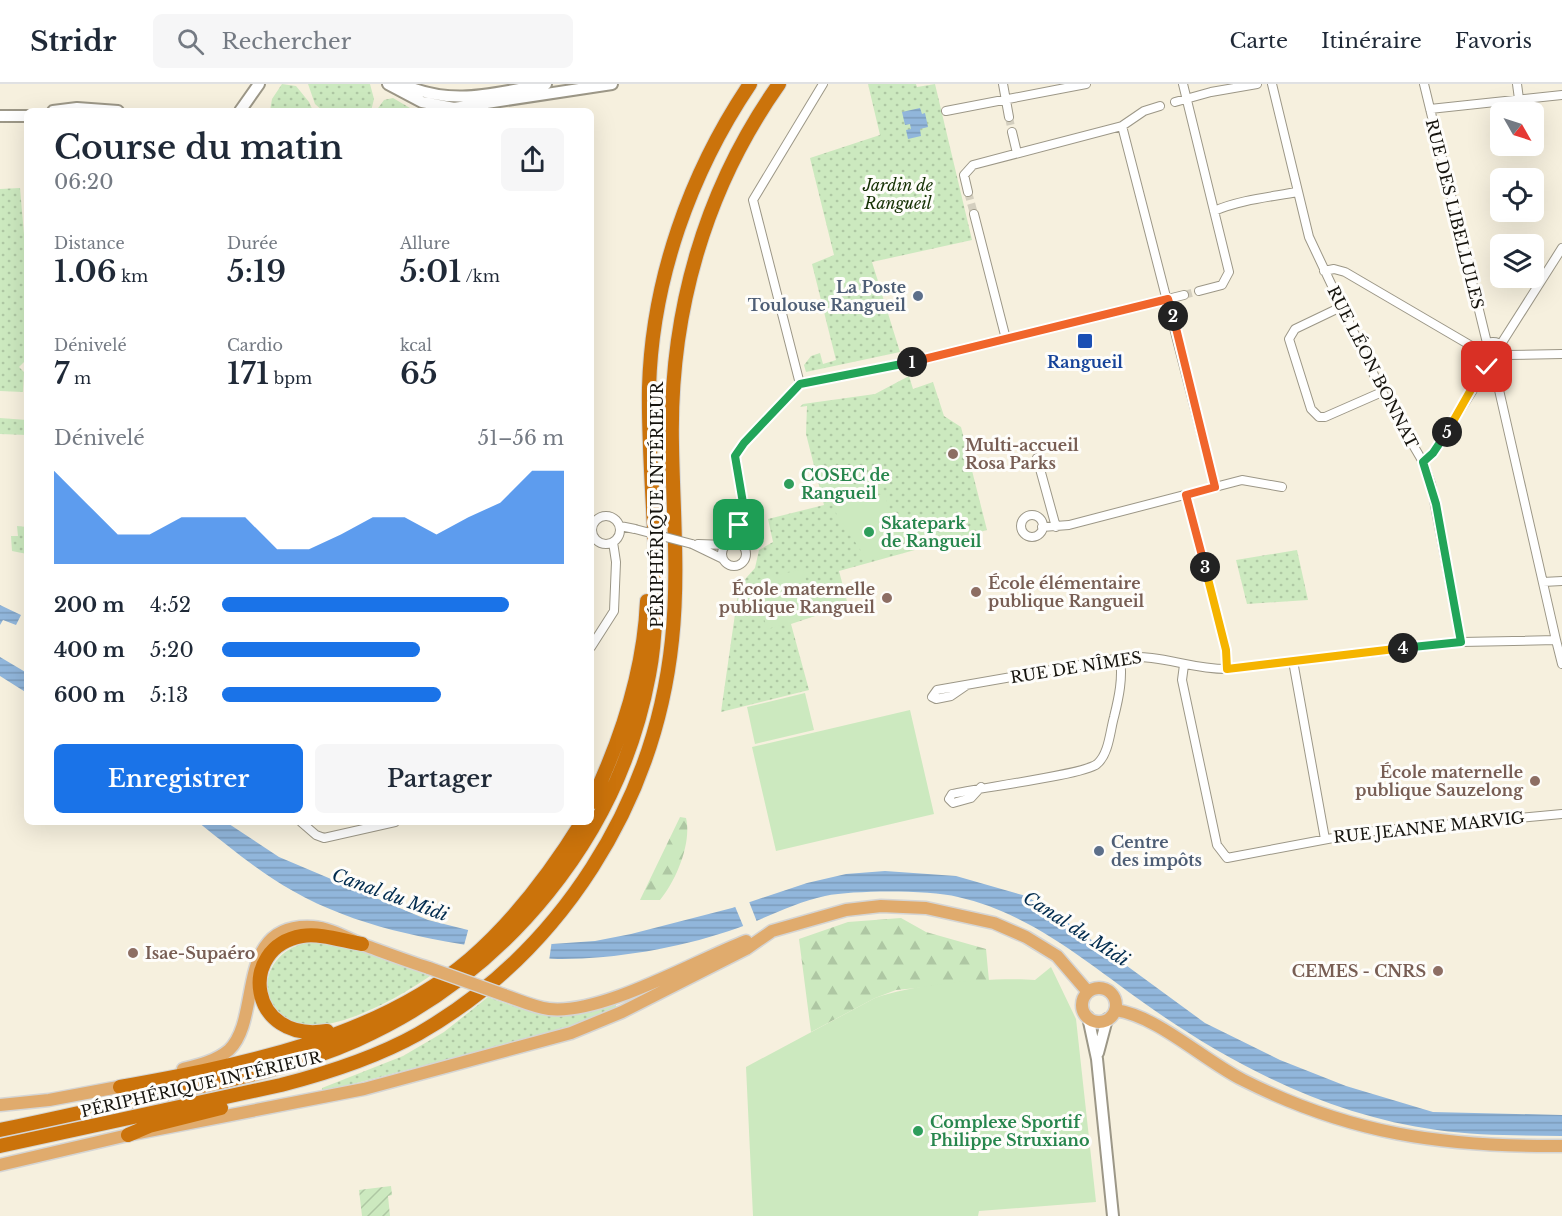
<!DOCTYPE html>
<html lang="fr">
<head>
<meta charset="utf-8">
<style>
  body { margin:0; font-family:"Libre Baskerville",serif; background:#f6f6f7; color:#1f2937; height:100vh; display:flex; flex-direction:column; font-size:22px; white-space:nowrap }
  * { box-sizing:border-box; margin:0 }
  p { font-size:20px; color:#747a83 }
  .icon { flex:none; width:33px; height:33px; fill:none; stroke:currentColor; stroke-width:2; stroke-linecap:round; stroke-linejoin:round }
  .map { position:relative; flex:1; overflow:hidden }
  .panel { position:absolute; left:24px; top:24px; width:570px; height:717px; display:flex; flex-direction:column; background:#fff; border-radius:9px; box-shadow:0 6px 24px #0002 }
  .panel>* { flex:none }
  .needle { width:39px; rotate:129deg }
  .controls { position:absolute; left:1490px; top:18px; display:grid; gap:12px }
  .controls a { display:grid; place-items:center; width:54px; height:54px; border-radius:9px; background:#fff; box-shadow:0 6px 24px #0002; font-size:30px }
  .pin { position:absolute; display:grid; place-items:center; width:51px; height:51px; color:#fff; margin:-26px; border-radius:12px; box-shadow:0 3px 9px #0006 }
  .km { position:absolute; width:30px; height:30px; margin:-15px; border-radius:50%; background:#222; color:#fff; font-size:16px; line-height:30px; text-align:center }
  .round { display:grid; place-items:center; flex:none; width:63px; height:63px; border-radius:9px; background:#f6f6f7 }
  .head { display:flex; align-items:center; justify-content:space-between; height:102px; padding:0 30px }
  h1 { font-size:33px; font-weight:600; line-height:45px }
  .metrics { display:grid; grid-template-columns:repeat(3,1fr); gap:9px; height:102px; padding:6px 30px }
  .metrics div { display:grid; align-content:center }
  .metrics b { font-size:30px; font-weight:600 }
  .metrics small { font-size:16px; font-weight:400 }
  .metrics p { font-size:16px }
  .chart { height:168px; padding:12px 30px }
  .chart p { display:flex; justify-content:space-between }
  .chart svg { width:100%; height:108px; margin-top:6px; fill:#1a73e8; opacity:.7 }
  .cta { display:flex; gap:12px; margin-top:auto; padding:12px 30px }
  .cta a { flex:1; height:69px; border-radius:9px; background:#1a73e8; color:#fff; font-size:24px; font-weight:600; line-height:69px; text-align:center }
  .cta a+a { background:#f6f6f7; color:#1f2937 }
  ul { padding:0 30px; list-style:none; font-size:20px }
  li { display:grid; grid-template-columns:96px 72px 1fr; align-items:center; height:45px }
  li i { height:15px; border-radius:8px; background:#1a73e8 }
  header { display:flex; align-items:center; gap:36px; box-sizing:border-box; height:84px; padding:0 30px; background:#fff; border-bottom:2px solid #e0e1e3 }
  header strong { font-size:28px }
  nav { display:flex; gap:33px; margin-inline-start:auto; font-size:21px }
  .search { width:420px; height:54px; background:#f6f6f7; display:flex; align-items:center; gap:15px; box-sizing:border-box; padding:0 21px; border-radius:9px; color:#747a83; font-size:22px }
  .map>svg:first-child { display:block }
  .grass { fill:url(#grass-dots) }
  .forest { fill:url(#forest-firs) }
  .garden { fill:url(#garden-furrows) }
  .pitch { fill:#cce9bf }
  .water { fill:url(#water-rules) }
  .pier { fill:#f6f0de }
  .lines { fill:none; stroke-linecap:round; stroke-linejoin:round }
  .street-tunnel { stroke:#d4cfbf; stroke-width:8; stroke-dasharray:8 4; stroke-linecap:butt }
  .street-casing { stroke:#9c9787; stroke-width:10 }
  .secondary-casing { stroke:#9c9787; stroke-width:14 }
  .primary-casing { stroke:#d5d5d4; stroke-width:15 }
  .highway-casing { stroke:#d5d5d4; stroke-width:16 }
  .street { stroke:#fff; stroke-width:8 }
  .secondary { stroke:#fff; stroke-width:10 }
  .primary { stroke:#e0ab6d; stroke-width:12 }
  .highway { stroke:#cb730b; stroke-width:14 }
  .street-bridge-casing { stroke:#9c9787; stroke-width:10; stroke-linecap:butt }
  .primary-bridge-casing { stroke:#d5d5d4; stroke-width:15; stroke-linecap:butt }
  .street-bridge { stroke:#fff; stroke-width:8 }
  .primary-bridge { stroke:#e0ab6d; stroke-width:12 }
  .split-1-casing { stroke:#fff; stroke-width:12 }
  .split-2-casing { stroke:#fff; stroke-width:12 }
  .split-3-casing { stroke:#fff; stroke-width:12 }
  .split-4-casing { stroke:#fff; stroke-width:12 }
  .split-5-casing { stroke:#fff; stroke-width:12 }
  .split-6-casing { stroke:#fff; stroke-width:12 }
  .split-1 { stroke:#22a559; stroke-width:8 }
  .split-2 { stroke:#f0652b; stroke-width:8 }
  .split-3 { stroke:#f0652b; stroke-width:8 }
  .split-4 { stroke:#f5b400; stroke-width:8 }
  .split-5 { stroke:#22a559; stroke-width:8 }
  .split-6 { stroke:#f5b400; stroke-width:8 }
  .service-dot { fill:#5c6f8a; stroke:#fefdfa; stroke-width:2 }
  .transit-dot { fill:#1a4fb4; stroke:#fefdfa; stroke-width:2 }
  .education-dot { fill:#8d6e63; stroke:#fefdfa; stroke-width:2 }
  .leisure-dot { fill:#2e9e5b; stroke:#fefdfa; stroke-width:2 }
  .labels { text-anchor:middle; dominant-baseline:central; stroke-width:6; stroke-linejoin:round; paint-order:stroke }
  .park-label { font-size:16px; font-style:italic; fill:#153104; stroke:#fefdfa }
  .street-label { font-size:16px; fill:#16140e; stroke:#fefdfa }
  .service-label { font-size:16px; font-weight:bold; fill:#4e5e75; stroke:#fefdfa; text-anchor:end }
  .transit-label { font-size:16px; font-weight:bold; fill:#164399; stroke:#fefdfa }
  .education-label { font-size:16px; font-weight:bold; fill:#785e54; stroke:#fefdfa; text-anchor:start }
  .leisure-label { font-size:16px; font-weight:bold; fill:#27864d; stroke:#fefdfa; text-anchor:start }
  .water-label { font-size:18px; font-style:italic; fill:#002b4e; stroke:#fefdfa }
</style>
</head>
<body>
<header>
<strong>Stridr</strong>
<div class="search"><svg class="icon" aria-label="search" viewBox="0 0 24 24"><circle cx="10" cy="10" r="6"/><path d="M15 15l6 6"/></svg>Rechercher</div>
<nav><a>Carte</a><a>Itinéraire</a><a>Favoris</a></nav>
</header>
<div class="map">
<svg width="1562" height="1132" viewBox="0 0 1562 1132">
  <defs>
    <pattern id="grass-dots" width="8" height="8" patternUnits="userSpaceOnUse" patternTransform="scale(1.5)"><rect width="8" height="8" fill="#cce9bf"/><path d="M2 2h.1M6 6h.1" fill="none" stroke="#aec7a3" stroke-width="1.8" stroke-linecap="round"/></pattern>
    <pattern id="forest-firs" width="22" height="20" patternUnits="userSpaceOnUse" patternTransform="scale(1.5)"><rect width="22" height="20" fill="#cce9bf"/><path d="M5 1l3.5 6h-7zM16 11l3.5 6h-7z" fill="#aec7a3"/></pattern>
    <pattern id="garden-furrows" width="10" height="10" patternUnits="userSpaceOnUse" patternTransform="scale(1.5)"><rect width="10" height="10" fill="#cce9bf"/><path d="M-1 1l2-2M0 10L10 0M9 11l2-2" fill="none" stroke="#aec7a3"/></pattern>
    <pattern id="water-rules" width="6" height="5" patternUnits="userSpaceOnUse" patternTransform="scale(1.5)"><rect width="6" height="5" fill="#91b6db"/><path d="M0 2.5h6" fill="none" stroke="#7c9cbb"/></pattern>
  </defs>
  <rect width="100%" height="100%" fill="#f6f0de"/>
  <path class="grass" d="M282,0L296,2L309,18L313,27H270L272,15Z
    M308,0H370L374,15L371,27H323L315,20Z
    M868,0H916L917,3L935,0L972,156L872,178L900,268L806,288L804,281L811,272L820,269L823,280L836,276L812,180L834,171L810,74L880,51Z
    M393,14L415,27H376L384,16Z
    M20,104L25,162L27,163V275L19,283L24,288L23,308L0,307V105Z
    M909,292L913,305L933,298L944,332L961,343L987,446L839,487L848,521L791,540L809,606L721,628L739,502L755,484L759,466L773,458L768,435L824,421L806,350L807,322L800,323L803,320L875,310Z
    M0,334L27,336V351L0,350Z
    M17,442L27,443V470L12,467L11,452H18Z
    M1297,466L1308,516L1247,520L1236,476Z
    M312,858L359,866L430,892C400,913 335,950 297,940C251,926 260,864 312,858Z
    M488,913C542,933 560,936 616,920V924L577,942L322,1008V1004L403,972L444,948Z"/>
  <path class="forest" d="M680,733L686,734C692,759 676,797 660,816H640Z
    M901,834L926,848L986,865L989,897L896,906L875,914L811,948L799,855L848,838Z"/>
  <path class="garden" d="M391,1102L392,1111L388,1112L390,1132H362L359,1106Z"/>
  <path class="pitch" d="M886,409L892,470L867,476L834,426L837,421Z
    M803,485L815,532L767,545L753,497Z
    M805,609L814,646L755,660L747,623Z
    M910,626L934,730L776,767L752,663Z
    M1051,883L1076,935L1096,1118L979,1127L978,1132H753L746,983L875,914C915,900 992,893 1035,896Z"/>
  <path class="water" d="M920,24L922,30L925,29L928,43L920,45L921,52L908,55L906,46L911,45L910,40L905,41L902,28Z
    M0,521L21,531L16,541L3,536L0,541Z
    M0,573L27,589V609L0,592Z
    M198,738H226L279,773L428,836L468,846L552,860L595,857L631,850L732,824L807,799L846,790L885,787L956,792L1026,812L1056,830L1205,939L1280,976L1346,1002L1433,1028L1562,1031V1052C1520,1051 1478,1052 1437,1046C1334,1032 1239,985 1154,926C1092,883 1034,830 958,813C927,806 857,806 825,812C792,819 761,837 729,847C678,864 615,875 562,875C541,876 518,869 497,866C427,855 356,843 293,807C259,788 228,762 198,738Z"/>
  <path class="pier" d="M748,815L757,838L744,844L734,820Z
    M469,843L552,856L549,877L463,865Z"/>
  <g class="lines">
    <path class="street-tunnel" d="M1009,33L1012,48
      M968,108L974,130
      M1184,211L1199,207"/>
    <g class="street-casing">
      <path id="street" d="M1003,0L1009,33
        M1183,0L1229,188L1222,201L1199,207
        M1272,0L1309,153L1382,308L1423,378L1431,400L1461,558L1556,556L1562,580
        M1424,0L1487,259
        M1517,0L1519,15
        M1175,18L1211,8L1257,0
        M1430,25L1562,11
        M946,27L1086,0
        M1122,42L1215,403
        M1012,48L1017,69
        M968,108L964,91L973,81L1122,42L1144,27L1160,22
        M1214,127C1239,116 1270,113 1297,108
        M974,130L1006,255
        M1324,187L1334,185L1345,188L1480,267
        M1341,223L1295,245L1289,255L1311,325L1319,333H1325L1382,308
        M1480 271a13 13 0 1 1 26 0a13 13 0 1 1-26 0Z
        M1501,260L1562,164
        M1506,271L1562,270
        M1494,284L1556,556
        M800,300L934,273L1184,211
        M800,300L753,116L823,0
        M1037,374L1056,443
        M1423,378L1433,369L1481,293L1485,281
        M1186,411L1226,566L1227,585
        M1021 442a11 11 0 1 1 22 0a11 11 0 1 1-22 0Z
        M592 446a14 14 0 1 1 28 0a14 14 0 1 1-28 0Z
        M620,442L635,445
        M1042,443L1069,441L1242,396L1282,403
        M736,458L743,419L735,372L744,359L800,300
        M722 470a12 12 0 1 1 24 0a12 12 0 1 1-24 0Z
        M692,460L723,475
        M698,460L726,461
        M1543,498L1562,497
        M591,563L614,527L616,478L613,458
        M1293,577L1325,755
        M1184,581L1182,596L1217,761L1227,774L1365,748L1562,730
        M967,601L951,612L936,615L932,613L937,606L1120,574C1162,569 1186,585 1227,585L1461,558
        M981,703L971,714L953,719L949,715L952,710C977,704 1083,691 1097,680C1109,670 1110,647 1114,633C1119,613 1123,594 1120,574
        M301,738L316,751L324,754L395,738"/>
    </g>
    <g class="secondary-casing">
      <path id="secondary" d="M388,0L422,18L454,24L612,0
        M402,0C452,23 494,9 546,0
        M53,27L77,24L118,27
        M240,27L259,0
        M0,32H27
        M1088,933L1097,975L1113,1132
        M1098,969L1107,935"/>
    </g>
    <g class="primary-casing">
      <path id="primary" d="M1082 921a17 17 0 1 1 34 0a17 17 0 1 1-34 0Z
        M504,911C519,916 533,923 549,925C602,931 694,877 746,857
        M1115,926C1158,932 1203,976 1243,996C1350,1050 1443,1063 1562,1062
        M183,985C199,981 216,977 229,966C263,934 233,838 313,843C331,844 348,855 364,861C386,869 407,877 429,884
        M0,1021L49,1016L129,1001
        M0,1081L128,1051L364,1005L571,949L622,928L746,865L772,847L846,826L881,822L926,824L994,839L1026,853L1057,872L1088,908"/>
    </g>
    <g class="highway-casing">
      <path id="highway" d="M591,719C621,656 644,588 647,517
        M327,947C248,960 237,863 302,852C321,849 343,857 362,860
        M120,1003C238,982 376,955 470,875C515,836 551,788 582,738
        M0,1046C58,1034 115,1021 173,1008C235,995 299,982 357,956C506,889 619,753 649,591C657,550 656,507 655,466C653,412 648,358 649,304C652,196 690,89 750,0
        M128,1051L149,1042L221,1024
        M0,1062L281,1001C328,989 375,974 418,950C561,868 655,719 672,556C679,491 673,426 672,361C669,231 704,106 779,0"/>
    </g>
    <use href="#street" class="street"/>
    <use href="#secondary" class="secondary"/>
    <use href="#primary" class="primary"/>
    <use href="#highway" class="highway"/>
    <g class="street-bridge-casing">
      <path id="street-bridge" d="M635,445L692,460"/>
    </g>
    <g class="primary-bridge-casing">
      <path id="primary-bridge" d="M429,884L504,911"/>
    </g>
    <use href="#street-bridge" class="street-bridge"/>
    <use href="#primary-bridge" class="primary-bridge"/>
  </g>
  <g class="lines">
    <g class="split-1-casing">
      <path id="split-1" d="M739,441L743,419L735,372L744,359L800,300L912,278"/>
    </g>
    <g class="split-2-casing">
      <path id="split-2" d="M912,278L1168,215L1173,232"/>
    </g>
    <g class="split-3-casing">
      <path id="split-3" d="M1173,232L1215,403L1186,411L1205,483"/>
    </g>
    <g class="split-4-casing">
      <path id="split-4" d="M1205,483L1226,566L1227,585L1403,564"/>
    </g>
    <g class="split-5-casing">
      <path id="split-5" d="M1403,564L1461,558L1436,420L1423,378L1433,369L1447,348"/>
    </g>
    <g class="split-6-casing">
      <path id="split-6" d="M1447,348L1485,281L1487,283"/>
    </g>
    <use href="#split-1" class="split-1"/>
    <use href="#split-2" class="split-2"/>
    <use href="#split-3" class="split-3"/>
    <use href="#split-4" class="split-4"/>
    <use href="#split-5" class="split-5"/>
    <use href="#split-6" class="split-6"/>
  </g>
  <g class="service-dot">
    <circle cx="918" cy="212" r="6"/>
    <circle cx="1099" cy="767" r="6"/>
  </g>
  <rect class="transit-dot" x="1077" y="249" width="16" height="16" rx="3"/>
  <g class="education-dot">
    <circle cx="953" cy="370" r="6"/>
    <circle cx="976" cy="508" r="6"/>
    <circle cx="887" cy="514" r="6"/>
    <circle cx="1535" cy="697" r="6"/>
    <circle cx="133" cy="869" r="6"/>
    <circle cx="1438" cy="887" r="6"/>
  </g>
  <g class="leisure-dot">
    <circle cx="789" cy="400" r="6"/>
    <circle cx="869" cy="448" r="6"/>
    <circle cx="918" cy="1047" r="6"/>
  </g>
  <g class="labels">
    <g class="park-label">
      <text x="898" y="101">Jardin de<tspan x="898" dy="18">Rangueil</tspan></text>
    </g>
    <g class="street-label">
      <text transform="translate(1455 130) rotate(76)">RUE DES LIBELLULES</text>
      <text transform="translate(1373 283) rotate(63)">RUE LÉON BONNAT</text>
      <text transform="translate(657 421) rotate(-90)">PÉRIPHÉRIQUE INTÉRIEUR</text>
      <text transform="translate(1076 583) rotate(-9)">RUE DE NÎMES</text>
      <text transform="translate(1429 743) rotate(-6)">RUE JEANNE MARVIG</text>
      <text transform="translate(201 1000) rotate(-13)">PÉRIPHÉRIQUE INTÉRIEUR</text>
    </g>
    <g class="service-label">
      <text x="906" y="203">La Poste<tspan x="906" dy="18">Toulouse Rangueil</tspan></text>
      <text x="1111" y="758" text-anchor="start">Centre<tspan x="1111" dy="18">des impôts</tspan></text>
    </g>
    <g class="transit-label">
      <text x="1085" y="278">Rangueil</text>
    </g>
    <g class="education-label">
      <text x="965" y="361">Multi-accueil<tspan x="965" dy="18">Rosa Parks</tspan></text>
      <text x="988" y="499">École élémentaire<tspan x="988" dy="18">publique Rangueil</tspan></text>
      <text x="875" y="505" text-anchor="end">École maternelle<tspan x="875" dy="18">publique Rangueil</tspan></text>
      <text x="1523" y="688" text-anchor="end">École maternelle<tspan x="1523" dy="18">publique Sauzelong</tspan></text>
      <text x="145" y="869">Isae-Supaéro</text>
      <text x="1426" y="887" text-anchor="end">CEMES - CNRS</text>
    </g>
    <g class="leisure-label">
      <text x="801" y="391">COSEC de<tspan x="801" dy="18">Rangueil</tspan></text>
      <text x="881" y="439">Skatepark<tspan x="881" dy="18">de Rangueil</tspan></text>
      <text x="930" y="1038">Complexe Sportif<tspan x="930" dy="18">Philippe Struxiano</tspan></text>
    </g>
    <g class="water-label">
      <text transform="translate(390 811) rotate(20)">Canal du Midi</text>
      <text transform="translate(1076 845) rotate(33)">Canal du Midi</text>
    </g>
  </g>
</svg>
<div class="controls">
<a><svg class="needle" viewBox="-14 -14 28 28"><path d="M0-13l5 13h-10z" fill="#e53935"/><path d="M0 13l5-13h-10z" fill="#747a83"/></svg></a>
<a><svg class="icon" aria-label="locate" viewBox="0 0 24 24"><circle cx="12" cy="12" r="6"/><path d="M12 2v4M12 18v4M2 12h4M18 12h4"/></svg></a>
<a><svg class="icon" aria-label="layers" viewBox="0 0 24 24"><path d="M12 4l9 5-9 5-9-5zM3 14l9 5 9-5"/></svg></a>
</div>
<div class="pin" style="left:739px;top:441px;background:#1e9e55"><svg class="icon" aria-label="arrive" viewBox="0 0 24 24"><path d="M6 21V4h12l-3 4 3 4H6"/></svg></div>
<div class="pin" style="left:1487px;top:283px;background:#d93025"><svg class="icon" aria-label="check" viewBox="0 0 24 24"><path d="M5 12l5 5 9-10"/></svg></div>
<b class="km" style="left:912px;top:278px">1</b>
<b class="km" style="left:1173px;top:232px">2</b>
<b class="km" style="left:1205px;top:483px">3</b>
<b class="km" style="left:1403px;top:564px">4</b>
<b class="km" style="left:1447px;top:348px">5</b>
<section class="panel">
<div class="head"><div><h1>Course du matin</h1><p>06:20</p></div><a class="round"><svg class="icon" aria-label="share" viewBox="0 0 24 24"><path d="M12 15V3M7 8l5-5 5 5M5 13v7h14v-7"/></svg></a></div>
<div class="metrics">
<div><p>Distance</p><b>1.06<small> km</small></b></div>
<div><p>Durée</p><b>5:19</b></div>
<div><p>Allure</p><b>5:01<small> /km</small></b></div>
</div>
<div class="metrics">
<div><p>Dénivelé</p><b>7<small> m</small></b></div>
<div><p>Cardio</p><b>171<small> bpm</small></b></div>
<div><p>kcal</p><b>65</b></div>
</div>
<div class="chart"><p><span>Dénivelé</span>51–56 m</p>
<svg viewBox="0 0 160 44" preserveAspectRatio="none"><path d="M0 44V6L10 19L20 32L30 32L40 25L50 25L60 25L70 38L80 38L90 32L100 25L110 25L120 32L130 25L140 19L150 6L160 6V44z"/></svg>
</div>
<ul>
<li><b>200 m</b>4:52<i style="width:84%"></i></li>
<li><b>400 m</b>5:20<i style="width:58%"></i></li>
<li><b>600 m</b>5:13<i style="width:64%"></i></li>
</ul>
<div class="cta"><a>Enregistrer</a><a>Partager</a></div>
</section>
</div>
</body>
</html>
